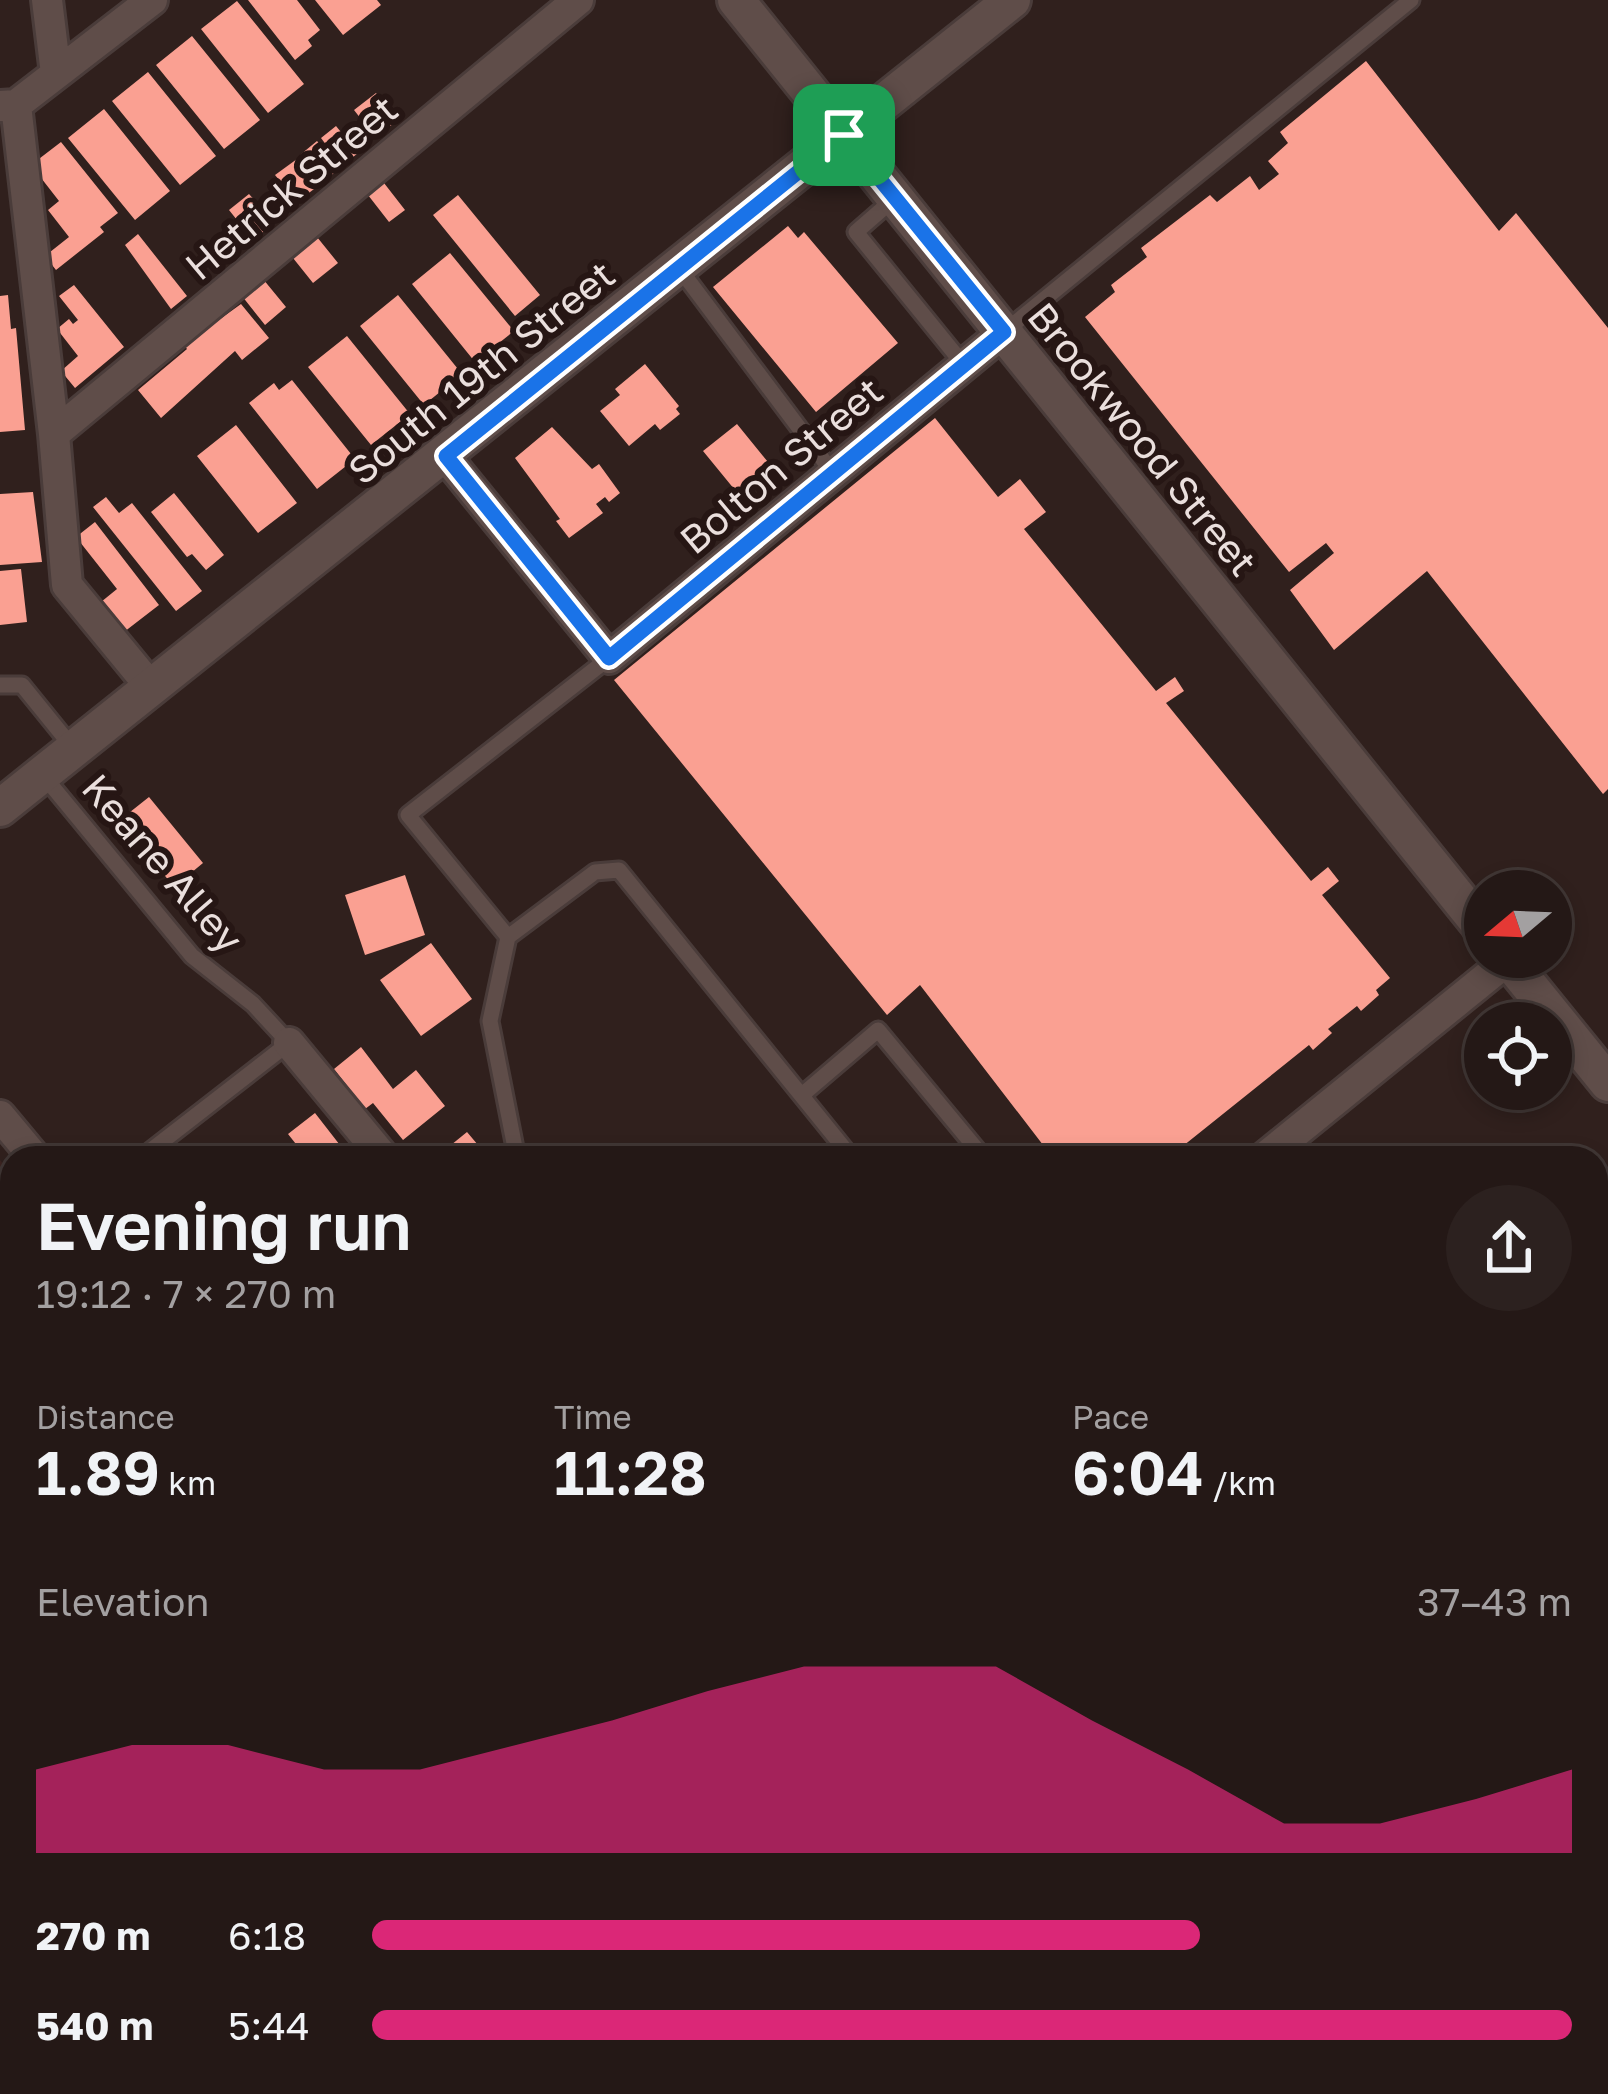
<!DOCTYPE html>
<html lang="en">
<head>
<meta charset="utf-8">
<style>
  body { margin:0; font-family:"Golos Text",sans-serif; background:#2c211f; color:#f1f3f6; height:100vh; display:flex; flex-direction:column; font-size:45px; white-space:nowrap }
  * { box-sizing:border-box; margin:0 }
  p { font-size:39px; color:#a3a0a1 }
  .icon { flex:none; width:66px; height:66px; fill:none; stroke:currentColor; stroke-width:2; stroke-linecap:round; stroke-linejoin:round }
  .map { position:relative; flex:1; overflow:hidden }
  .details { position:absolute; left:0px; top:1146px; width:1608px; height:948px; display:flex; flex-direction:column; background:#241816; border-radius:36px 36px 0 0; box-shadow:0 6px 18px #0003,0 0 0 3px #413735 }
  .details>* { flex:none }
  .needle { width:78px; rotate:251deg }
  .tools { position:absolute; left:1464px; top:870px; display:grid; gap:24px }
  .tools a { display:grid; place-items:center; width:108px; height:108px; border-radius:50%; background:#241816; box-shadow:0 6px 18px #0003,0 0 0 3px #413735; font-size:60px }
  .pin { position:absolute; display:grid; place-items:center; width:102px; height:102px; color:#fff; margin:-51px; border-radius:24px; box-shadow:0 6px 18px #0006 }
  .round { display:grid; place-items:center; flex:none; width:126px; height:126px; border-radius:63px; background:#2c211f }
  .summary { display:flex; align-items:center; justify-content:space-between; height:204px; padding:0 36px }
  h1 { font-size:66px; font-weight:600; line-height:90px }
  .stats { display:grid; grid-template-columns:repeat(3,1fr); gap:18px; height:204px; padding:12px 36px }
  .stats div { display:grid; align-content:center }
  .stats b { font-size:60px; font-weight:600 }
  .stats small { font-size:33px; font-weight:400 }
  .stats p { font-size:33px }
  .chart { height:336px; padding:24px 36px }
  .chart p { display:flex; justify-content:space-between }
  .chart svg { width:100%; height:216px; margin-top:12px; fill:#db2777; opacity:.7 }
  ul { padding:0 36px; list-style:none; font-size:39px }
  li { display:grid; grid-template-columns:192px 144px 1fr; align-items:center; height:90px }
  li i { height:30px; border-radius:15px; background:#db2777 }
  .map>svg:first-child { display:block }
  .built { fill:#3c2421 }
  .building { fill:#faa092 }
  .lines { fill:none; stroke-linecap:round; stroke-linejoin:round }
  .lane-casing { stroke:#4a3c3a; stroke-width:21 }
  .street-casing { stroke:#4a3c3a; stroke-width:36 }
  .secondary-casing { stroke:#4a3c3a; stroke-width:42 }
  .lane { stroke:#5f4d49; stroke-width:15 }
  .street { stroke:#5f4d49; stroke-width:30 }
  .secondary { stroke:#5f4d49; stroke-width:36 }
  .rail { stroke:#9c8f8d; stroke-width:9; stroke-dasharray:6 12; stroke-linecap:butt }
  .route-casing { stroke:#fff; stroke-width:24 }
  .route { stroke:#1a73e8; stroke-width:15 }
  .labels { text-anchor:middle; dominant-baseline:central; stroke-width:12; stroke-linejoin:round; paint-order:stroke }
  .street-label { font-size:39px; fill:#eadfdd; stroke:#261614 }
</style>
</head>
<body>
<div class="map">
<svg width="1608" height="2094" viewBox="0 0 1608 2094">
  <rect width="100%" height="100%" fill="#30201d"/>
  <path class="built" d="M0,1160L12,1175V2082H84L69,2094H0Z"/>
  <path class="building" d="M248,0H297L320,30L308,40L312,46L295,60Z
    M315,0H377L381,5L343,35Z
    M237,1L304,84L268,113L201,29Z
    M192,36L260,120L224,149L156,65Z
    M1366,61L1499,231L1516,213L1608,328V789L1603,794L1427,571L1334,650L1290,590L1334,553L1326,543L1289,572L1085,317L1115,292L1111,285L1147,257L1141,248L1210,195L1217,202L1250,176L1259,190L1279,174L1268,161L1288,143L1280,132Z
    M148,72L216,156L180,185L112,101Z
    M376,93L397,121L375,137L354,110Z
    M104,109L170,191L135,220L68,138Z
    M336,126L358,153L342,166L321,138Z
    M317,141L340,168L323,182L300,155Z
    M61,142L118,213L100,227L104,232L56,270L45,256L69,237L48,210L59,201L31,165Z
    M297,159L318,186L297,202L275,175Z
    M384,183L405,210L389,222L368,195Z
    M249,194L274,223L253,240L229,210Z
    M458,195L540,295L515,316L433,215Z
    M788,226L798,238L804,232L898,343L816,412L713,287Z
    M138,234L187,296L171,309L125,245Z
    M317,237L338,263L313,283L293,258Z
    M450,253L514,331L475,362L412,284Z
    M263,279L286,307L265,325L242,296Z
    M74,285L124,347L75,388L61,371L78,356L57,329L69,319L73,324L78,320L59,296Z
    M8,295L11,329L16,328L25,430L0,432V296Z
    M398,295L462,374L424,405L360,326Z
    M241,304L269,338L242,360L235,351L161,418L138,390L187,349L184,345Z
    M347,336L410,414L371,445L308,367Z
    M645,364L679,406L676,409L680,414L660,430L655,424L629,446L600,411L620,395L615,389Z
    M292,380L355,459L317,489L249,403L274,383L279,390Z
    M935,418L998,497L1020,479L1046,512L1024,529L1156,691L1175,677L1184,691L1166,703L1311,881L1328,867L1339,881L1322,895L1390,978L1376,990L1379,995L1361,1011L1357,1006L1328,1029L1332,1033L1313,1050L1309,1045L1168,1158H1053L920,985L887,1015L614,680Z
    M737,424L772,467L739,495L703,451Z
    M236,425L297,503L258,533L197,456Z
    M552,427L592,469L599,464L620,493L609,502L605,497L596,504L603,513L569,538L556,521L560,519L515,458Z
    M33,492L42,562L0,565V494Z
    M174,493L224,555L206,570L192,554L187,557L151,512Z
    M106,497L119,513L132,503L202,591L176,611L93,507Z
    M95,522L159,605L124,632L101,602L117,589L76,537Z
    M21,569L27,622L0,625V571Z
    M149,797L203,863L174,887L120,820Z
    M405,875L425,935L365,955L345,895Z
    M431,943L472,999L421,1036L380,980Z
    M361,1047L393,1089L416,1070L445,1106L403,1140L373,1103L365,1109L334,1069Z
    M315,1113L350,1158H307L288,1134Z
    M467,1132L489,1158H435Z
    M12,1396V1468L7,1469L6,1461L0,1462V1397Z
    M1596,1442L1608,1457V1745L1596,1755Z
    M12,1522V1729L0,1730V1523Z
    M1608,1891V1997L1596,1982V1901Z
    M508,2082H541L551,2094H499L497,2091Z
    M585,2082H705L715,2094H570Z
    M847,2082H1212L1197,2094H856Z
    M1392,2082H1514L1516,2085L1505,2094H1471L1466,2088L1459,2094H1402Z"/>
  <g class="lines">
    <g class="lane-casing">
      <path id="lane" d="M895,198L856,232L964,365
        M679,268L833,473
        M1004,332L1411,0
        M609,658L408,815L508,937L595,872L619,870L852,1158
        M0,685H22L73,748
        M42,774L192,956L253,1004L289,1043L141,1158
        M508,937L490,1021L517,1158
        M802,1095L878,1030L984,1158
        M0,1796L12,1795
        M1596,2079L1608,2094"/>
    </g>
    <g class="street-casing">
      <path id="street" d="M47,0L56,74
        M16,105L54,434L67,585L150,686
        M0,106L16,105L152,0
        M54,434L578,0
        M445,456L609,658L1004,332
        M289,1043L384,1158
        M0,1116L35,1158
        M1264,1158L1508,960
        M780,2082L789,2094
        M1342,2082L1352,2094
        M116,2094L131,2082"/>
    </g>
    <g class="secondary-casing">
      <path id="secondary" d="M736,0L1485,931
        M0,808L1012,0
        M1506,957L1608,1083
        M1596,1838L1608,1829
        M1278,2094L1292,2082"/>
    </g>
    <use href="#lane" class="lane"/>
    <use href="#street" class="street"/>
    <use href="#secondary" class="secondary"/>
    <path class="rail" d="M1596,1376L1608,1362"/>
  </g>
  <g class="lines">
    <g class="route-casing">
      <path id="route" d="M844,135L1004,332L609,658L446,456Z"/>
    </g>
    <use href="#route" class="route"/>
  </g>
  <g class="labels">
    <g class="street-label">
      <text transform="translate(291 187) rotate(-40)">Hetrick Street</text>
      <text transform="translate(481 372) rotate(-39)">South 19th Street</text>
      <text transform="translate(1143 439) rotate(51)">Brookwood Street</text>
      <text transform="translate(781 465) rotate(-40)">Bolton Street</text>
      <text transform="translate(163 863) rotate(49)">Keane Alley</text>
    </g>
  </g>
</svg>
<div class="tools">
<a><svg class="needle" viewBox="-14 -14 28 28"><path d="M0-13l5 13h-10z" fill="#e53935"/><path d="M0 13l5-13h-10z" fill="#a3a0a1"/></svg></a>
<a><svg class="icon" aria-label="locate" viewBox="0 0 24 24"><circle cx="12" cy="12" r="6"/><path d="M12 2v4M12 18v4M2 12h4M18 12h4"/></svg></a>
</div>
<div class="pin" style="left:844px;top:135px;background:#1e9e55"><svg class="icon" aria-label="arrive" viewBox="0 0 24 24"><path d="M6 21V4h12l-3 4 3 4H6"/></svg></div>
<section class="details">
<div class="summary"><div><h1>Evening run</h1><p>19:12 · 7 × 270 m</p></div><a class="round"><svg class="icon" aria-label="share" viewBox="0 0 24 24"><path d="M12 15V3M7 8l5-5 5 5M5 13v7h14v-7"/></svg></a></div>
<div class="stats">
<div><p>Distance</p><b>1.89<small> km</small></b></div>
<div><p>Time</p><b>11:28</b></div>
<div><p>Pace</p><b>6:04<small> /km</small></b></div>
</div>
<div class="chart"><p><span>Elevation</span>37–43 m</p>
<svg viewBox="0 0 160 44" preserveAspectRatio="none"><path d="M0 44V27L10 22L20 22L30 27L40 27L50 22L60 17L70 11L80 6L90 6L100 6L110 17L120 27L130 38L140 38L150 33L160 27V44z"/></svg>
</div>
<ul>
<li><b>270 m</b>6:18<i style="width:69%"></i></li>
<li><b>540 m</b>5:44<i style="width:100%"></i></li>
</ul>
</section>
</div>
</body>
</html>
